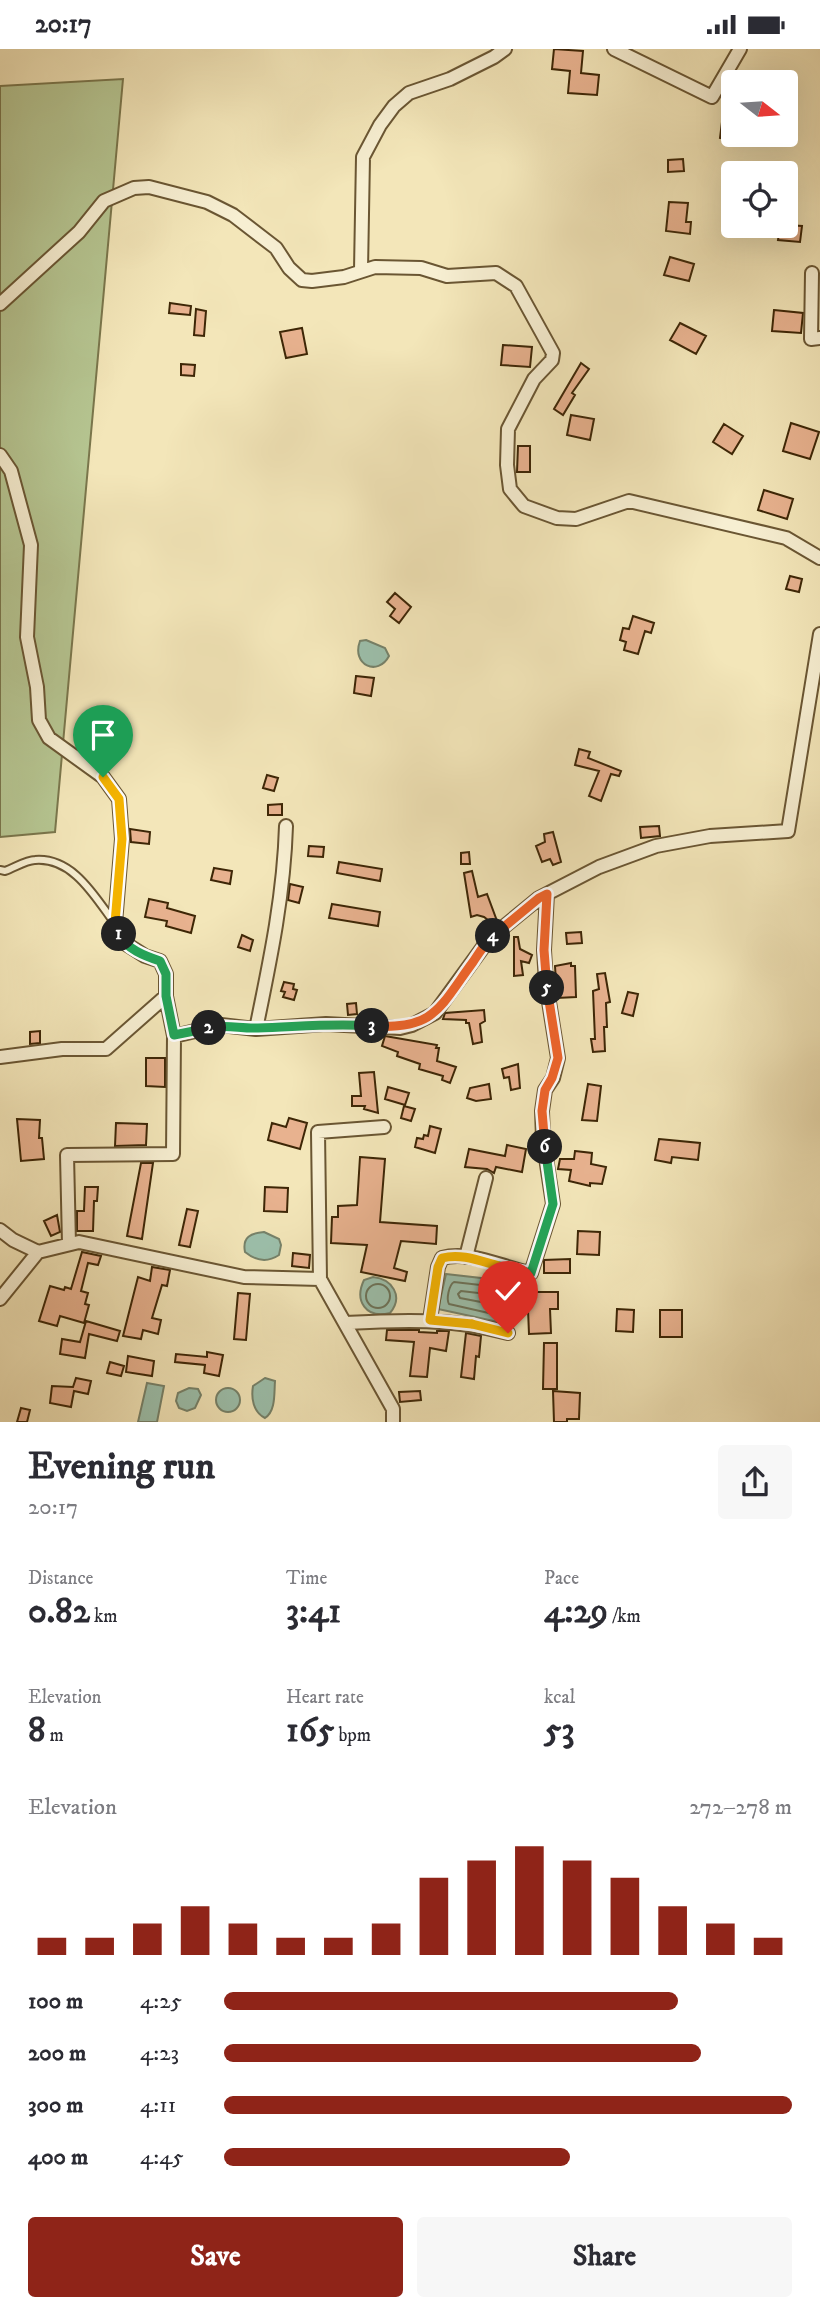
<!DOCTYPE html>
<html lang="en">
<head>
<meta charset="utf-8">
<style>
  body { margin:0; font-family:"IM FELL DW Pica",serif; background:#f7f7f7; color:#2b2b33; height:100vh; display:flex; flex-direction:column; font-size:26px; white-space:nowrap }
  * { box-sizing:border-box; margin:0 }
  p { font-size:23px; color:#7c7c81 }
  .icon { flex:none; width:38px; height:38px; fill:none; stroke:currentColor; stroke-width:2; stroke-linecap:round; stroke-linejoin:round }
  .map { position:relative; height:1373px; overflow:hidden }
  .sheet { display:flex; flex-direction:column; background:#fff; flex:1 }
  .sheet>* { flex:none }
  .needle { width:46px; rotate:107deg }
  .fabs { position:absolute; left:721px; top:21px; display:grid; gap:14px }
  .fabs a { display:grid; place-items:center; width:77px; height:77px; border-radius:7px; background:#fff; box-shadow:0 7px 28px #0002; font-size:35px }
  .pin { position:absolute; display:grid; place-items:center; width:60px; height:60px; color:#fff; margin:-72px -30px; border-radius:50% 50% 50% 0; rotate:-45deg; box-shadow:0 0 7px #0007 }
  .pin .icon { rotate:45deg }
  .km { position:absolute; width:35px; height:35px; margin:-18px; border-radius:50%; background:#222; color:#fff; font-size:19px; line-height:35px; text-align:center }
  .round { display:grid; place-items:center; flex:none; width:74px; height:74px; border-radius:7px; background:#f7f7f7 }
  .summary { display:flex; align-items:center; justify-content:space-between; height:119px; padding:0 28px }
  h1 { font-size:38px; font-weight:800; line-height:52px }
  .stats { display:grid; grid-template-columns:repeat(3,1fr); gap:10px; height:119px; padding:7px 28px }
  .stats div { display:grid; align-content:center }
  .stats b { font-size:35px; font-weight:800 }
  .stats small { font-size:19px; font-weight:400 }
  .stats p { font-size:19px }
  .chart { height:196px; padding:14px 28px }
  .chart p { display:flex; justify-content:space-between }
  .chart svg { width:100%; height:126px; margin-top:7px; stroke:#8f2418; stroke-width:6 }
  .action { display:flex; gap:14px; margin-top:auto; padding:14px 28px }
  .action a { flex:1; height:80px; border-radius:7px; background:#8f2418; color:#fff; font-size:28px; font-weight:800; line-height:80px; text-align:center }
  .action a+a { background:#f7f7f7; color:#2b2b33 }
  ul { padding:0 28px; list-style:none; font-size:23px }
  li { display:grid; grid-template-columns:112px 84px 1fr; align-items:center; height:52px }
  li i { height:18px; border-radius:9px; background:#8f2418 }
  .status { display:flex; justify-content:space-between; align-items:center; height:49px; padding:0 35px; background:#fff; direction:ltr }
  .status svg { height:19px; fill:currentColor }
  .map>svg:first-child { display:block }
  .green { fill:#b6c692; stroke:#7a764c; stroke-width:2 }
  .water { fill:#9cc0ac; stroke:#76826a; stroke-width:2 }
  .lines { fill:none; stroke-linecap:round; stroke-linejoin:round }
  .shore { stroke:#6c7359; stroke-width:2 }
  .building { fill:#e8b28f; stroke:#3d2606; stroke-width:2 }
  .lane-casing { stroke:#6a5633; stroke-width:10 }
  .street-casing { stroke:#6a5633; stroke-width:16 }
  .lane { stroke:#f7efd2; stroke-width:6 }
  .street { stroke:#f7efd2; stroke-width:12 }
  .split-1-casing { stroke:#fff; stroke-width:14 }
  .split-2-casing { stroke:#fff; stroke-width:14 }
  .split-3-casing { stroke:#fff; stroke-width:14 }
  .split-4-casing { stroke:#fff; stroke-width:14 }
  .split-5-casing { stroke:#fff; stroke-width:14 }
  .split-6-casing { stroke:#fff; stroke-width:14 }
  .split-7-casing { stroke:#fff; stroke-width:14 }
  .split-8-casing { stroke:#fff; stroke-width:14 }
  .split-9-casing { stroke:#fff; stroke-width:14 }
  .split-1 { stroke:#f5b400; stroke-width:9 }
  .split-2 { stroke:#22a559; stroke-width:9 }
  .split-3 { stroke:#22a559; stroke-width:9 }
  .split-4 { stroke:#f0652b; stroke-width:9 }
  .split-5 { stroke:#f0652b; stroke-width:9 }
  .split-6 { stroke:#f0652b; stroke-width:9 }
  .split-7 { stroke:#22a559; stroke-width:9 }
  .split-8 { stroke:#f5b400; stroke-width:9 }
  .split-9 { stroke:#f5b400; stroke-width:9 }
</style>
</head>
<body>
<div class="status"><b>20:17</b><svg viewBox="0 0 49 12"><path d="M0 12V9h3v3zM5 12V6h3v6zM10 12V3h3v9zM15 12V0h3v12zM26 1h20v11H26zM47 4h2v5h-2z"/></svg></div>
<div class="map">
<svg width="820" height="1373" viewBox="0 0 820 1373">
  <rect width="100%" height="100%" fill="#f3e6b9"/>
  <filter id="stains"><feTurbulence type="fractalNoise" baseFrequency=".00286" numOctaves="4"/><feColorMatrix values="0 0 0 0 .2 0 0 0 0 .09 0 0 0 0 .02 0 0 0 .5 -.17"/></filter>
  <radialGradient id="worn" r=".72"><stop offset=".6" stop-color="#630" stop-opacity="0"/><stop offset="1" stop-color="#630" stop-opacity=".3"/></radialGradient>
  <path class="green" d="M123,30L55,783L0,788V37Z"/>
  <path class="water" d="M748,113C760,113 770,112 776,124H738L742,116Z
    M366,591L385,599L389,607C378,628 351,616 360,592Z
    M264,1183L279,1190L281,1196L279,1206C267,1214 256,1212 245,1203C242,1188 251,1184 264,1183Z
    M446,1225L507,1232L503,1274L438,1260Z
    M373,1228C392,1230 404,1247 390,1264C366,1270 354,1252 364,1231Z
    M265,1329L275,1332C274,1344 276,1362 265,1369C253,1363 251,1349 253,1337Z
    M147,1334L164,1337L157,1373H138Z
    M189,1339L198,1340L201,1346L195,1359L187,1362L179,1359L176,1352L178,1344Z
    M216 1351a12 12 0 1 1 24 0a12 12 0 1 1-24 0Z"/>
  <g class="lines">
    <path class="shore" d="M454,1233L498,1238L497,1263L493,1265L449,1255C446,1250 449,1236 454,1233Z
      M366 1247a12 12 0 1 1 24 0a12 12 0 1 1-24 0Z
      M461,1242L487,1245L489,1252L486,1254L460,1249L458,1245Z"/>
  </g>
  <path class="building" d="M554,0L583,2L581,24L599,26L597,46L568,44L570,22L552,20Z
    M723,65L733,66V91L720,89Z
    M683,110L684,122L668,123V111Z
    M669,153L688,154L686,173H691L690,185L666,182Z
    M786,176L802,177L800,193L778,191L780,177Z
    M670,208L694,215L689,232L664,226Z
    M170,254L191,257L190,266L169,264Z
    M196,260L206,262L204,287L194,286Z
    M774,261L803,264L801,284L772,282Z
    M680,274L706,287L696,305L670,291Z
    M302,279L307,305L286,309L280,283Z
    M503,296L532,298L530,318L501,316Z
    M581,314L589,320L572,344L575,346L563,366L554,360Z
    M181,315L195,316L194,327L181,326Z
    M571,366L594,370L590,391L567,386Z
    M791,374L819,383L810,410L783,402Z
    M724,375L743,387L732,405L713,393Z
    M518,397H530V423H517Z
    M764,441L793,450L787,470L758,461Z
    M790,527L802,530L799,543L786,540Z
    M395,544L411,558L399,574L390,567L395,560L387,553Z
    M633,567L654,574L651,584L645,582L638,605L624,601L626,593L620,591L623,579L629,580Z
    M356,627L374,629L371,647L354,644Z
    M579,700L590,703L588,709L621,722L619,727L611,725L601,752L589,747L599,722L575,716Z
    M267,726L278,729L274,742L263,739Z
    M282,755V766H268V756Z
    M659,777L660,787L641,789L640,778Z
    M130,780L150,783L149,795L131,793Z
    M553,783L561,813L553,816L550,810L542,813L536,797L545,793L544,785Z
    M309,797L324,798L323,808L308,807Z
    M469,803L470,815H461V804Z
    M339,813L382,820L380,832L337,824Z
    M214,819L232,822L230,835L211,831Z
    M472,822L478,848L487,845L497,872L493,875L484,868L477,866L471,868L464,824Z
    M290,835L303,838L299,854L288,851Z
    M149,850L168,854L167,859L195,867L191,884L166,877L167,872L145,868Z
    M332,855L380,863L378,877L329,869Z
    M581,883L582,894L567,895L566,884Z
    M242,886L253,891L250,902L238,898Z
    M514,888H518L520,900L532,906L529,914L521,912L523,926L514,927Z
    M571,914V917H575L576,948L557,949L555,917Z
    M605,924L610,953L606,954L607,978H604L605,1002L593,1003L591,990H595L593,942L599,940L597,925Z
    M284,933L294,935L293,940L297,941L294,951L283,948L285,943L281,942Z
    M628,943L638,945L633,967L622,964Z
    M356,954L357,965L348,966L347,955Z
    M484,961L485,972L480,975L482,993L473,995L469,974H466V971L443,970L445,964Z
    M40,982V994L30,995V983Z
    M385,987L437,996L436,999H439L437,1012L456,1018L450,1034L442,1031L443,1027L419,1020L420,1015L397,1007L398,1003L382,997Z
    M146,1009H165V1038L146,1037Z
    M518,1015L520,1039L511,1041L509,1028L504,1029L502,1020Z
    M374,1023L378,1064L364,1060L365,1057H352V1047H361L359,1024Z
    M489,1035L491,1050L476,1052L467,1049L470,1039Z
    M588,1035L601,1037L597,1072L582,1071Z
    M388,1038L409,1044L405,1056L385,1050Z
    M404,1057L415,1060L411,1072L401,1069Z
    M289,1069L307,1074L300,1100L268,1091L272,1074L286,1078Z
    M17,1070L40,1071L39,1089H42L44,1110L21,1112Z
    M116,1074L147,1075L146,1096L115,1097Z
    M430,1077L441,1080L435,1104L415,1098L417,1089L423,1090L424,1086L428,1087Z
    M659,1090L700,1094L698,1111L672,1108L671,1114L655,1111Z
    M507,1096L526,1100L522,1123L496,1118L494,1124L487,1120L465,1118L469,1100L505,1107Z
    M575,1102L592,1104L591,1115L606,1118L602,1135L590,1134V1137L569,1132L571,1121L558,1120L560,1110H574Z
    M360,1108L385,1110L380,1173L437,1177L436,1195L401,1192L394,1219L407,1223L405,1232L361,1223L367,1196L331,1194L332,1168H338V1157L357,1156Z
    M141,1114H153L142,1190L127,1187Z
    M85,1138H98L97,1152H94L93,1182H77V1162H84Z
    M265,1138L288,1139L287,1163L264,1162Z
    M187,1160L198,1162L190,1198L179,1196Z
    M57,1166L60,1183L51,1187L44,1172Z
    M578,1182L600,1183L599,1206L577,1205Z
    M82,1203L101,1207L98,1216L88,1214L81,1242L88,1244L85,1255L89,1256L84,1274L60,1267L57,1277L39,1272L50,1237L64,1241L65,1238L71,1240Z
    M293,1204L310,1206L309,1219L292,1217Z
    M570,1210V1224H544V1211Z
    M152,1218L170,1221L167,1237L162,1236L152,1269L161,1271L158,1285L143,1281L141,1290L123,1287L138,1228L150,1232Z
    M515,1243H558V1260H550L551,1284L529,1285L528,1260H514Z
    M238,1244L250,1245L246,1291L234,1290Z
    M617,1260L634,1261L633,1283L616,1282Z
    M660,1261H682V1288H660Z
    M86,1272L120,1282L117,1292L89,1285L85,1309L60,1305L62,1290L80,1293Z
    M387,1281H419V1283L437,1284V1282H449L446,1302L430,1299L427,1328L410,1327L414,1293L386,1291Z
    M466,1284L481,1287L479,1308L476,1307L474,1330L461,1328Z
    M544,1294H557V1340H543Z
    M207,1303L223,1306L219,1327L204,1324L205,1316L175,1313L176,1305L207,1308Z
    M128,1307L154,1312L152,1327L126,1323Z
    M110,1313L124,1317L121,1327L107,1324Z
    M76,1329L91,1332L88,1345L74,1342L71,1358L50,1354L52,1337L73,1338Z
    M420,1342L421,1351L400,1353L399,1343Z
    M553,1342L580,1344L579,1370H567V1373H554Z
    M21,1359L30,1361L27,1373H17Z"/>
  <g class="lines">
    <g class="lane-casing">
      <path id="lane" d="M0,821L5,822C14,819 26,811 35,811C72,808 94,846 113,872"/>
    </g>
    <g class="street-casing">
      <path id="street" d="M614,0L712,48L740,0
        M361,221L363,108L380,76L394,57L409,44L450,30L494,8L505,0
        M812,224L811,290L820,289
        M0,255L79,183L104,152L134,139L149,138L207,153L233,166L276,199L289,219L302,231L312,232L344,228L375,218L421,219L447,227L496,224L516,237L553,304L552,311L534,330L508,380L507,416L510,440L524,457L557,469L576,470L629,452L786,489L820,509
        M0,406L11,422L31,496L27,588L37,638L39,671L49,689L103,728L119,750L122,790L115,874L123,893L145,907L160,912L166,925V947L174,987
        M256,980C270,912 284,846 286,777
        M0,1008L62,1000H106L166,947
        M0,1181L13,1191L38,1203
        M69,1195L67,1106L173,1105L174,987L221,976L256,980L326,975L400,979L412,976L435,964L489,890L539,849L599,818L656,797L710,787L788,782L820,585
        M466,1208L486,1129
        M320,1230L318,1083L384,1078
        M0,1250L38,1203L79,1193L244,1228L320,1230L393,1360V1373
        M430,1271L438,1218L442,1209C470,1201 503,1219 531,1224L553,1155L543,1089L542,1062L545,1041L553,1029L558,1009L546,934L544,901L547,845
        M345,1274C402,1271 452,1269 508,1284"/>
    </g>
    <use href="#lane" class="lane"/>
    <use href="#street" class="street"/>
  </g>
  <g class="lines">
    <g class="split-1-casing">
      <path id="split-1" d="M103,728L119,750L122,790L115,874L119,885"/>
    </g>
    <g class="split-2-casing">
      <path id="split-2" d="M119,885C126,900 145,907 160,912L166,925V947L174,986L209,979"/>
    </g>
    <g class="split-3-casing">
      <path id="split-3" d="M209,979C226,975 241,980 258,979C296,978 333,974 372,977"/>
    </g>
    <g class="split-4-casing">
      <path id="split-4" d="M372,977C435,981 439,959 473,913C479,904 485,894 493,887"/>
    </g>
    <g class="split-5-casing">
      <path id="split-5" d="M493,887L539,849L547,845L544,901L547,939"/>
    </g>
    <g class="split-6-casing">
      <path id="split-6" d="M545,1098L542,1062L545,1041L552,1029L558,1009L547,939"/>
    </g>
    <g class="split-7-casing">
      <path id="split-7" d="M499,1217L531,1224L553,1155L545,1098"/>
    </g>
    <g class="split-8-casing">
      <path id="split-8" d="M472,1275L430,1271L438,1218L442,1209C462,1204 480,1212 499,1217"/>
    </g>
    <g class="split-9-casing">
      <path id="split-9" d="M472,1275L508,1284"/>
    </g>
    <use href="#split-1" class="split-1"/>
    <use href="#split-2" class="split-2"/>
    <use href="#split-3" class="split-3"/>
    <use href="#split-4" class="split-4"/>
    <use href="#split-5" class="split-5"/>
    <use href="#split-6" class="split-6"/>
    <use href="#split-7" class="split-7"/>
    <use href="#split-8" class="split-8"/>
    <use href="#split-9" class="split-9"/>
  </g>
  <rect width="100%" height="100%" filter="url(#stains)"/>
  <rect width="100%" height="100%" fill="url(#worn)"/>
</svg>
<div class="fabs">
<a><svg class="needle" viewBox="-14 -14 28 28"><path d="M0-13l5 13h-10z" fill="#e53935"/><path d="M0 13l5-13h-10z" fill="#7c7c81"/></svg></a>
<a><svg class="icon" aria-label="locate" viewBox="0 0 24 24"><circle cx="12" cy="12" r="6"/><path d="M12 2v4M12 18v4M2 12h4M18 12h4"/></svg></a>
</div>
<div class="pin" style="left:103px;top:728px;background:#1e9e55"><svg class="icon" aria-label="arrive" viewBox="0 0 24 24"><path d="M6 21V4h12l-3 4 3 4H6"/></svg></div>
<div class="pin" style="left:508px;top:1284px;background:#d93025"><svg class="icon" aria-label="check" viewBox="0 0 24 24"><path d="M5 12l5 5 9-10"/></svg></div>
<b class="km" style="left:119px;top:885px">1</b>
<b class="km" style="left:209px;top:979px">2</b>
<b class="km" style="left:372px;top:977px">3</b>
<b class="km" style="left:493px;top:887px">4</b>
<b class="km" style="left:547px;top:939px">5</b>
<b class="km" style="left:545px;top:1098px">6</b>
</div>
<section class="sheet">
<div class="summary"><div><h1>Evening run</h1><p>20:17</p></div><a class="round"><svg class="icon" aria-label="share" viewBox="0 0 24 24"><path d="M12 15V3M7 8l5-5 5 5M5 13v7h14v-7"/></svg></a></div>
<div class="stats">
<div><p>Distance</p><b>0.82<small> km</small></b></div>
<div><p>Time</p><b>3:41</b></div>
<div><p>Pace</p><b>4:29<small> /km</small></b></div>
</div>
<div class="stats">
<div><p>Elevation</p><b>8<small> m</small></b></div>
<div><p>Heart rate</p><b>165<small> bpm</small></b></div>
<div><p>kcal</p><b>53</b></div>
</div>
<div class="chart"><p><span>Elevation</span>272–278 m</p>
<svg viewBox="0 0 160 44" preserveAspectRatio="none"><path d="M5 44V38M15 44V38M25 44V33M35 44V27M45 44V33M55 44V38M65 44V38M75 44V33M85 44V17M95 44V11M105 44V6M115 44V11M125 44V17M135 44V27M145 44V33M155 44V38"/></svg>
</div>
<ul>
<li><b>100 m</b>4:25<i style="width:80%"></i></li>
<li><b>200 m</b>4:23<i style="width:84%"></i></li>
<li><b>300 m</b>4:11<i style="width:100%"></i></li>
<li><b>400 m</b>4:45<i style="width:61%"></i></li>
</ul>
<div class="action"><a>Save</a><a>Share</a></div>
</section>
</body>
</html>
